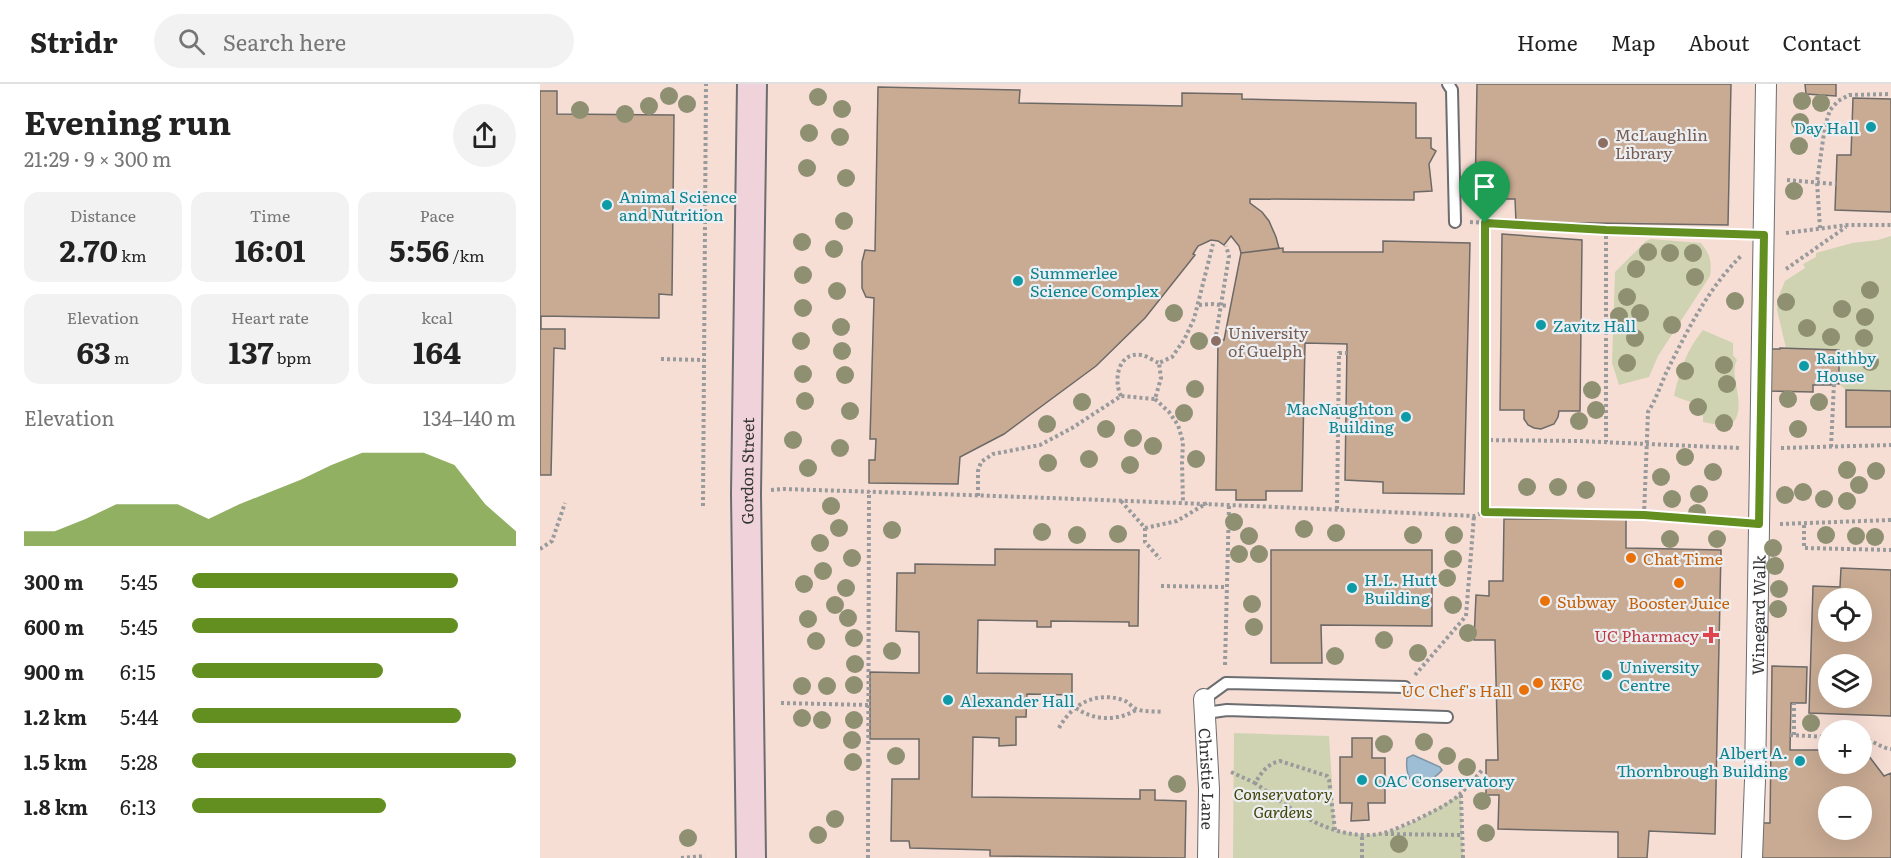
<!DOCTYPE html>
<html lang="en">
<head>
<meta charset="utf-8">
<style>
  body { margin:0; font-family:Literata,serif; background:#f2f2f2; color:#222; height:100vh; display:flex; flex-direction:column; font-size:22px; white-space:nowrap }
  * { box-sizing:border-box; margin:0 }
  p { font-size:20px; color:#767676 }
  .icon { flex:none; width:33px; height:33px; fill:none; stroke:currentColor; stroke-width:2; stroke-linecap:round; stroke-linejoin:round }
  .map { position:relative; flex:1; overflow:hidden }
  .sheet { display:flex; flex-direction:column; background:#fff; width:540px }
  .sheet>* { flex:none }
  .controls { position:absolute; left:1278px; top:504px; display:grid; gap:12px }
  .controls a { display:grid; place-items:center; width:54px; height:54px; border-radius:50%; background:#fff; box-shadow:0 6px 24px #0002; font-size:30px }
  .pin { position:absolute; display:grid; place-items:center; width:51px; height:51px; color:#fff; margin:-62px -26px; border-radius:50% 50% 50% 0; rotate:-45deg; box-shadow:0 0 6px #0007 }
  .pin .icon { rotate:45deg }
  .round { display:grid; place-items:center; flex:none; width:63px; height:63px; border-radius:32px; background:#f2f2f2 }
  .headline { display:flex; align-items:center; justify-content:space-between; height:102px; padding:0 24px }
  h1 { font-size:33px; font-weight:700; line-height:45px }
  .figures { display:grid; grid-template-columns:repeat(3,1fr); gap:9px; height:102px; padding:6px 24px }
  .figures div { display:grid; align-content:center; border-radius:15px; background:#f2f2f2; text-align:center }
  .figures b { font-size:30px; font-weight:700 }
  .figures small { font-size:16px; font-weight:400 }
  .figures p { font-size:16px }
  .chart { height:168px; padding:12px 24px }
  .chart p { display:flex; justify-content:space-between }
  .chart svg { width:100%; height:108px; margin-top:6px; fill:#638f21; opacity:.7 }
  ul { padding:0 24px; list-style:none; font-size:20px }
  li { display:grid; grid-template-columns:96px 72px 1fr; align-items:center; height:45px }
  li i { height:15px; border-radius:8px; background:#638f21 }
  header { display:flex; align-items:center; gap:36px; box-sizing:border-box; height:84px; padding:0 30px; background:#fff; border-bottom:2px solid #e0e0e0 }
  header strong { font-size:28px }
  nav { display:flex; gap:33px; margin-inline-start:auto; font-size:21px }
  .search { width:420px; height:54px; background:#f2f2f2; display:flex; align-items:center; gap:15px; box-sizing:border-box; padding:0 21px; border-radius:33px; color:#767676; font-size:22px }
  main { display:flex; flex:1; min-height:0 }
  .map>svg:first-child { display:block }
  .education { fill:#f7ded5; fill-rule:evenodd }
  .green { fill:#cfd3b1 }
  .water { fill:#9dbed4; stroke:#7e95a5; stroke-width:1.5 }
  .building { fill:#c9ab93; stroke:#6c6967; stroke-width:1.5; fill-rule:evenodd }
  .lines { fill:none; stroke-linecap:round; stroke-linejoin:round }
  .lane-casing { stroke:#6b6d70; stroke-width:14 }
  .street-casing { stroke:#6b6d70; stroke-width:22 }
  .secondary-casing { stroke:#6b6d70; stroke-width:32 }
  .path { stroke:#989a9c; stroke-width:4; stroke-dasharray:3 3; stroke-linecap:butt }
  .lane { stroke:#fff; stroke-width:10 }
  .street { stroke:#fff; stroke-width:20 }
  .secondary { stroke:#efd2da; stroke-width:28 }
  .tree { fill:#8e9071 }
  .route-casing { stroke:#fff; stroke-width:12 }
  .route { stroke:#638f21; stroke-width:8 }
  .culture-dot { fill:#0f9aa8; stroke:#eceef1; stroke-width:2 }
  .education-dot { fill:#8d6e63; stroke:#eceef1; stroke-width:2 }
  .food-dot { fill:#e8710a; stroke:#eceef1; stroke-width:2 }
  .health-dot { fill:#e0444e; stroke:#eceef1; stroke-width:2 }
  .labels { text-anchor:middle; dominant-baseline:central; stroke-width:4.5; stroke-linejoin:round; paint-order:stroke }
  .culture-label { font-size:16px; fill:#0d838f; stroke:#eceef1; text-anchor:start }
  .education-label { font-size:16px; fill:#785e54; stroke:#eceef1; text-anchor:start }
  .street-label { font-size:16px; fill:#343536; stroke:#eceef1 }
  .food-label { font-size:16px; fill:#c56008; stroke:#eceef1; text-anchor:start }
  .health-label { font-size:16px; fill:#be3a42; stroke:#eceef1; text-anchor:end }
  .park-label { font-size:16px; font-style:italic; fill:#414408; stroke:#eceef1 }
</style>
</head>
<body>
<header>
<strong>Stridr</strong>
<div class="search"><svg class="icon" aria-label="search" viewBox="0 0 24 24"><circle cx="10" cy="10" r="6"/><path d="M15 15l6 6"/></svg>Search here</div>
<nav><a>Home</a><a>Map</a><a>About</a><a>Contact</a></nav>
</header>
<main>
<section class="sheet">
<div class="headline"><div><h1>Evening run</h1><p>21:29 · 9 × 300 m</p></div><a class="round"><svg class="icon" aria-label="share" viewBox="0 0 24 24"><path d="M12 15V3M7 8l5-5 5 5M5 13v7h14v-7"/></svg></a></div>
<div class="figures">
<div><p>Distance</p><b>2.70<small> km</small></b></div>
<div><p>Time</p><b>16:01</b></div>
<div><p>Pace</p><b>5:56<small> /km</small></b></div>
</div>
<div class="figures">
<div><p>Elevation</p><b>63<small> m</small></b></div>
<div><p>Heart rate</p><b>137<small> bpm</small></b></div>
<div><p>kcal</p><b>164</b></div>
</div>
<div class="chart"><p><span>Elevation</span>134–140 m</p>
<svg viewBox="0 0 160 44" preserveAspectRatio="none"><path d="M0 44V38L10 38L20 33L30 27L40 27L50 27L60 33L70 27L80 22L90 17L100 11L110 6L120 6L130 6L140 11L150 27L160 38V44z"/></svg>
</div>
<ul>
<li><b>300 m</b>5:45<i style="width:82%"></i></li>
<li><b>600 m</b>5:45<i style="width:82%"></i></li>
<li><b>900 m</b>6:15<i style="width:59%"></i></li>
<li><b>1.2 km</b>5:44<i style="width:83%"></i></li>
<li><b>1.5 km</b>5:28<i style="width:100%"></i></li>
<li><b>1.8 km</b>6:13<i style="width:60%"></i></li>
</ul>
</section>
<div class="map">
<svg width="1351" height="774" viewBox="0 0 1351 774">
  <rect width="100%" height="100%" fill="#eceef1"/>
  <path class="education" d="M0,0H1351V774H0ZM1288,514H1322V548H1288ZM1288,580H1322V614H1288ZM1288,646H1322V680H1288ZM1288,712H1322V746H1288Z"/>
  <path class="green" d="M1351,152V307L1306,306L1299,300V266L1246,264L1237,226L1238,214L1245,197L1265,184L1263,180L1276,173V169L1312,159L1338,156Z
    M1111,155L1161,159C1170,170 1172,178 1170,192L1118,272L1109,293L1079,301L1072,279L1075,188L1106,157Z
    M1163,246L1193,259V271L1197,276C1187,292 1211,325 1189,343L1163,338V332L1153,319L1134,312C1140,286 1146,267 1163,246Z
    M694,649L789,652L795,746C810,749 827,753 842,749C870,743 896,725 921,710L923,774H693Z"/>
  <path class="water" d="M873,671L900,683L902,686C896,694 883,700 873,699C867,693 866,683 867,674Z"/>
  <path class="building" d="M937,0H1191L1188,141L976,138L975,115H935Z
    M1265,0H1296V12L1266,10Z
    M338,3L480,6L479,19L642,22V9L702,10V15L876,19V54H891V64L896,67L889,80L892,107L874,108V116L710,115V119L722,128L729,137L736,153L739,164L701,169L699,162L691,152L684,161L678,157L671,156L658,162L653,170L655,171L605,234L556,282L464,350L420,373L418,400L329,399V376H335L336,355H330L334,214L326,213L322,204V178L325,166L335,167Z
    M0,7H17V30L134,31L132,211L119,210V234L1,232V245H25V265L14,264L11,391H0Z
    M1313,14L1351,15V128L1295,126L1297,71H1311Z
    M962,150L1042,156L1040,327H1019L1018,333L1014,340L1001,345L994,344L988,341L984,335V326H960Z
    M843,157L930,159L924,410L843,409V398L805,396L807,260L765,259L762,407H726V416H696V406H676L678,256H684L701,169L743,164V168H843Z
    M1240,264L1299,266V300L1291,299V301H1273V308L1229,307L1230,265H1240Z
    M1306,306L1351,307V343H1306Z
    M964,435H1086V464L1181,466L1175,750L1109,747L1107,774H1078V748L958,745L959,711H946V676H958L955,556H934L936,511L949,512V497H963Z
    M455,465L599,466L598,542H589V538L511,537V543H497V537L438,536L437,589L532,590V611L487,610L486,633H476V661L459,662V654L433,653L432,713L600,715V706H615V716L646,717L645,774L450,772V766L370,764L369,757H351L352,695H379V655H330V588L379,589V548L356,547L357,489H375V480L455,481Z
    M731,466H892V542L781,541L782,579H731Z
    M1301,484L1351,486V632L1269,629L1273,502L1300,503ZM1288,514H1322V548H1288ZM1288,580H1322V614H1288Z
    M1232,582L1267,583L1266,619H1251L1250,666H1288V680H1322V663L1344,692L1351,689V774H1216L1217,739H1230ZM1288,712H1322V746H1288Z
    M812,654H832V674H845V719H828L829,736L811,737L812,719H800V673H812Z"/>
  <g class="lines">
    <g class="lane-casing">
      <path id="lane" d="M908,0L912,6L915,138
        M664,615L686,599L865,603
        M666,629L687,626L907,633"/>
    </g>
    <g class="street-casing">
      <g id="street">
        <path id="s1" d="M664,615L669,705L668,774"/>
        <path id="s2" d="M1212,774L1215,696L1226,0"/>
      </g>
    </g>
    <g class="secondary-casing">
      <g id="secondary">
        <path id="s3" d="M211,774L206,410L212,0"/>
      </g>
    </g>
    <path class="path" d="M1247,96L1296,100
      M930,138L1066,146L1202,150
      M1280,144L1277,98L1285,42L1290,26L1298,17L1309,11L1351,10
      M1066,146V358
      M1246,149L1308,141H1351
      M1246,185L1306,143
      M659,221L673,220L688,222
      M676,251L689,172L686,162
      M121,275L164,276
      M581,312C573,296 578,267 602,271C607,272 614,277 619,279
      M615,315L629,328L638,341L643,358L642,379L643,418
      M944,356L1038,357L1200,364
      M1291,363L1294,299
      M1241,364L1351,361
      M231,406L243,405C473,412 704,421 934,432L945,428L1104,431L1197,438
      M438,412V387L441,378L453,370L500,361L532,344L581,312L615,315L621,294L619,279L632,273L644,256L654,235L673,160
      M581,417L605,444V458L620,475
      M163,422L166,0
      M797,425L799,269H807
      M945,428V139
      M1104,431L1108,328C1117,314 1121,299 1128,285C1148,245 1169,203 1202,171
      M1240,440L1351,436
      M1264,441V464L1351,466
      M605,444L637,437L667,419
      M0,465L12,457L25,419
      M621,502L686,503
      M685,581L689,420
      M875,591L926,532L934,432
      M241,619L328,621
      M536,624C554,637 578,637 596,626
      M519,644C532,620 556,607 583,616C589,618 593,625 599,626C606,628 615,627 623,628
      M1250,651L1288,653
      M1254,651V619
      M1322,655C1332,655 1340,664 1351,665
      M691,688L715,699
      M921,711L923,774
      M795,746L789,696L787,692L740,677C727,680 722,688 715,699C751,725 791,757 839,750C851,748 863,741 874,737C889,729 909,721 921,709C929,702 936,693 943,685
      M845,750L922,751
      M141,774L165,772
      M328,774L329,407
      M822,774V750"/>
    <use href="#lane" class="lane"/>
    <use href="#street" class="street"/>
    <use href="#secondary" class="secondary"/>
  </g>
  <g class="tree">
    <circle cx="129" cy="12" r="9"/>
    <circle cx="278" cy="13" r="9"/>
    <circle cx="1262" cy="17" r="9"/>
    <circle cx="1281" cy="19" r="9"/>
    <circle cx="147" cy="20" r="9"/>
    <circle cx="109" cy="22" r="9"/>
    <circle cx="302" cy="25" r="9"/>
    <circle cx="40" cy="26" r="9"/>
    <circle cx="85" cy="30" r="9"/>
    <circle cx="1260" cy="38" r="9"/>
    <circle cx="269" cy="49" r="9"/>
    <circle cx="300" cy="53" r="9"/>
    <circle cx="1259" cy="62" r="9"/>
    <circle cx="267" cy="84" r="9"/>
    <circle cx="306" cy="94" r="9"/>
    <circle cx="1254" cy="107" r="9"/>
    <circle cx="304" cy="137" r="9"/>
    <circle cx="262" cy="158" r="9"/>
    <circle cx="294" cy="165" r="9"/>
    <circle cx="1108" cy="168" r="9"/>
    <circle cx="1130" cy="169" r="9"/>
    <circle cx="1153" cy="169" r="9"/>
    <circle cx="1096" cy="185" r="9"/>
    <circle cx="263" cy="191" r="9"/>
    <circle cx="1155" cy="193" r="9"/>
    <circle cx="1330" cy="206" r="9"/>
    <circle cx="297" cy="207" r="9"/>
    <circle cx="1087" cy="213" r="9"/>
    <circle cx="1195" cy="217" r="9"/>
    <circle cx="1246" cy="218" r="9"/>
    <circle cx="263" cy="224" r="9"/>
    <circle cx="1302" cy="225" r="9"/>
    <circle cx="634" cy="229" r="9"/>
    <circle cx="1100" cy="229" r="9"/>
    <circle cx="1079" cy="232" r="9"/>
    <circle cx="1325" cy="233" r="9"/>
    <circle cx="1132" cy="241" r="9"/>
    <circle cx="301" cy="243" r="9"/>
    <circle cx="1267" cy="244" r="9"/>
    <circle cx="1291" cy="253" r="9"/>
    <circle cx="1095" cy="254" r="9"/>
    <circle cx="1324" cy="254" r="9"/>
    <circle cx="261" cy="257" r="9"/>
    <circle cx="659" cy="257" r="9"/>
    <circle cx="302" cy="267" r="9"/>
    <circle cx="1330" cy="278" r="9"/>
    <circle cx="1087" cy="279" r="9"/>
    <circle cx="1184" cy="281" r="9"/>
    <circle cx="1145" cy="287" r="9"/>
    <circle cx="263" cy="290" r="9"/>
    <circle cx="305" cy="291" r="9"/>
    <circle cx="1187" cy="300" r="9"/>
    <circle cx="655" cy="305" r="9"/>
    <circle cx="1052" cy="306" r="9"/>
    <circle cx="1248" cy="315" r="9"/>
    <circle cx="265" cy="317" r="9"/>
    <circle cx="542" cy="318" r="9"/>
    <circle cx="1279" cy="318" r="9"/>
    <circle cx="1158" cy="323" r="9"/>
    <circle cx="1056" cy="326" r="9"/>
    <circle cx="310" cy="327" r="9"/>
    <circle cx="644" cy="329" r="9"/>
    <circle cx="1039" cy="337" r="9"/>
    <circle cx="1184" cy="339" r="9"/>
    <circle cx="507" cy="340" r="9"/>
    <circle cx="566" cy="345" r="9"/>
    <circle cx="1258" cy="345" r="9"/>
    <circle cx="593" cy="354" r="9"/>
    <circle cx="253" cy="356" r="9"/>
    <circle cx="613" cy="362" r="9"/>
    <circle cx="300" cy="364" r="9"/>
    <circle cx="1145" cy="373" r="9"/>
    <circle cx="549" cy="375" r="9"/>
    <circle cx="656" cy="375" r="9"/>
    <circle cx="508" cy="379" r="9"/>
    <circle cx="590" cy="381" r="9"/>
    <circle cx="268" cy="384" r="9"/>
    <circle cx="1307" cy="386" r="9"/>
    <circle cx="1336" cy="387" r="9"/>
    <circle cx="1173" cy="388" r="9"/>
    <circle cx="1121" cy="393" r="9"/>
    <circle cx="1319" cy="401" r="9"/>
    <circle cx="987" cy="403" r="9"/>
    <circle cx="1018" cy="403" r="9"/>
    <circle cx="1046" cy="406" r="9"/>
    <circle cx="1263" cy="408" r="9"/>
    <circle cx="1159" cy="410" r="9"/>
    <circle cx="1245" cy="411" r="9"/>
    <circle cx="1132" cy="415" r="9"/>
    <circle cx="1284" cy="415" r="9"/>
    <circle cx="1307" cy="417" r="9"/>
    <circle cx="291" cy="422" r="9"/>
    <circle cx="1157" cy="429" r="9"/>
    <circle cx="694" cy="438" r="9"/>
    <circle cx="299" cy="444" r="9"/>
    <circle cx="764" cy="445" r="9"/>
    <circle cx="352" cy="446" r="9"/>
    <circle cx="502" cy="448" r="9"/>
    <circle cx="796" cy="449" r="9"/>
    <circle cx="578" cy="450" r="9"/>
    <circle cx="537" cy="451" r="9"/>
    <circle cx="873" cy="451" r="9"/>
    <circle cx="914" cy="451" r="9"/>
    <circle cx="1286" cy="451" r="9"/>
    <circle cx="709" cy="452" r="9"/>
    <circle cx="1316" cy="452" r="9"/>
    <circle cx="1335" cy="453" r="9"/>
    <circle cx="1130" cy="455" r="9"/>
    <circle cx="1177" cy="455" r="9"/>
    <circle cx="280" cy="459" r="9"/>
    <circle cx="1233" cy="464" r="9"/>
    <circle cx="699" cy="470" r="9"/>
    <circle cx="719" cy="470" r="9"/>
    <circle cx="312" cy="474" r="9"/>
    <circle cx="913" cy="475" r="9"/>
    <circle cx="1235" cy="482" r="9"/>
    <circle cx="283" cy="487" r="9"/>
    <circle cx="907" cy="494" r="9"/>
    <circle cx="264" cy="500" r="9"/>
    <circle cx="306" cy="504" r="9"/>
    <circle cx="1239" cy="505" r="9"/>
    <circle cx="712" cy="520" r="9"/>
    <circle cx="295" cy="521" r="9"/>
    <circle cx="913" cy="521" r="9"/>
    <circle cx="1238" cy="525" r="9"/>
    <circle cx="308" cy="534" r="9"/>
    <circle cx="268" cy="535" r="9"/>
    <circle cx="714" cy="543" r="9"/>
    <circle cx="928" cy="549" r="9"/>
    <circle cx="314" cy="554" r="9"/>
    <circle cx="844" cy="556" r="9"/>
    <circle cx="276" cy="557" r="9"/>
    <circle cx="352" cy="567" r="9"/>
    <circle cx="878" cy="569" r="9"/>
    <circle cx="795" cy="572" r="9"/>
    <circle cx="315" cy="580" r="9"/>
    <circle cx="314" cy="601" r="9"/>
    <circle cx="262" cy="602" r="9"/>
    <circle cx="287" cy="602" r="9"/>
    <circle cx="262" cy="634" r="9"/>
    <circle cx="282" cy="636" r="9"/>
    <circle cx="314" cy="636" r="9"/>
    <circle cx="1271" cy="639" r="9"/>
    <circle cx="312" cy="656" r="9"/>
    <circle cx="884" cy="658" r="9"/>
    <circle cx="844" cy="660" r="9"/>
    <circle cx="356" cy="672" r="9"/>
    <circle cx="907" cy="672" r="9"/>
    <circle cx="313" cy="678" r="9"/>
    <circle cx="927" cy="683" r="9"/>
    <circle cx="637" cy="700" r="9"/>
    <circle cx="942" cy="717" r="9"/>
    <circle cx="295" cy="735" r="9"/>
    <circle cx="946" cy="749" r="9"/>
    <circle cx="278" cy="751" r="9"/>
    <circle cx="148" cy="754" r="9"/>
    <circle cx="859" cy="760" r="9"/>
  </g>
  <g class="lines">
    <g class="route-casing">
      <path id="route" d="M945,139L1066,146L1224,151L1219,440L1104,431L945,428Z"/>
    </g>
    <use href="#route" class="route"/>
  </g>
  <g class="culture-dot">
    <circle cx="1331" cy="43" r="6"/>
    <circle cx="67" cy="121" r="6"/>
    <circle cx="478" cy="197" r="6"/>
    <circle cx="1001" cy="241" r="6"/>
    <circle cx="1264" cy="282" r="6"/>
    <circle cx="866" cy="333" r="6"/>
    <circle cx="812" cy="504" r="6"/>
    <circle cx="1067" cy="591" r="6"/>
    <circle cx="408" cy="616" r="6"/>
    <circle cx="1260" cy="677" r="6"/>
    <circle cx="822" cy="696" r="6"/>
  </g>
  <g class="education-dot">
    <circle cx="1063" cy="59" r="6"/>
    <circle cx="676" cy="257" r="6"/>
  </g>
  <g class="food-dot">
    <circle cx="1091" cy="474" r="6"/>
    <circle cx="1139" cy="499" r="6"/>
    <circle cx="1005" cy="517" r="6"/>
    <circle cx="998" cy="599" r="6"/>
    <circle cx="984" cy="606" r="6"/>
  </g>
  <path class="health-dot" d="M1168 542h6v6h6v6h-6v6h-6v-6h-6v-6h6z"/>
  <g class="labels">
    <g class="culture-label">
      <text x="1319" y="43" text-anchor="end">Day Hall</text>
      <text x="79" y="112">Animal Science<tspan x="79" dy="18">and Nutrition</tspan></text>
      <text x="490" y="188">Summerlee<tspan x="490" dy="18">Science Complex</tspan></text>
      <text x="1013" y="241">Zavitz Hall</text>
      <text x="1276" y="273">Raithby<tspan x="1276" dy="18">House</tspan></text>
      <text x="854" y="324" text-anchor="end">MacNaughton<tspan x="854" dy="18">Building</tspan></text>
      <text x="824" y="495">H.L. Hutt<tspan x="824" dy="18">Building</tspan></text>
      <text x="1079" y="582">University<tspan x="1079" dy="18">Centre</tspan></text>
      <text x="420" y="616">Alexander Hall</text>
      <text x="1248" y="668" text-anchor="end">Albert A.<tspan x="1248" dy="18">Thornbrough Building</tspan></text>
      <text x="834" y="696">OAC Conservatory</text>
    </g>
    <g class="education-label">
      <text x="1075" y="50">McLaughlin<tspan x="1075" dy="18">Library</tspan></text>
      <text x="688" y="248">University<tspan x="688" dy="18">of Guelph</tspan></text>
    </g>
    <g class="street-label">
      <text stroke="none"><textPath href="#s3" startOffset="387">Gordon Street</textPath></text>
      <text stroke="none"><textPath href="#s2" startOffset="243">Winegard Walk</textPath></text>
      <text stroke="none"><textPath href="#s1" startOffset="80">Christie Lane</textPath></text>
    </g>
    <g class="food-label">
      <text x="1103" y="474">Chat Time</text>
      <text x="1017" y="517">Subway</text>
      <text x="1139" y="518" text-anchor="middle">Booster Juice</text>
      <text x="1010" y="599">KFC</text>
      <text x="972" y="606" text-anchor="end">UC Chef's Hall</text>
    </g>
    <g class="health-label">
      <text x="1159" y="551">UC Pharmacy</text>
    </g>
    <g class="park-label">
      <text x="743" y="709">Conservatory<tspan x="743" dy="18">Gardens</tspan></text>
    </g>
  </g>
</svg>
<div class="controls">
<a><svg class="icon" aria-label="locate" viewBox="0 0 24 24"><circle cx="12" cy="12" r="6"/><path d="M12 2v4M12 18v4M2 12h4M18 12h4"/></svg></a>
<a><svg class="icon" aria-label="layers" viewBox="0 0 24 24"><path d="M12 4l9 5-9 5-9-5zM3 14l9 5 9-5"/></svg></a>
<a>+</a>
<a>−</a>
</div>
<div class="pin" style="left:945px;top:139px;background:#1e9e55"><svg class="icon" aria-label="arrive" viewBox="0 0 24 24"><path d="M6 21V4h12l-3 4 3 4H6"/></svg></div>
</div>
</main>
</body>
</html>
